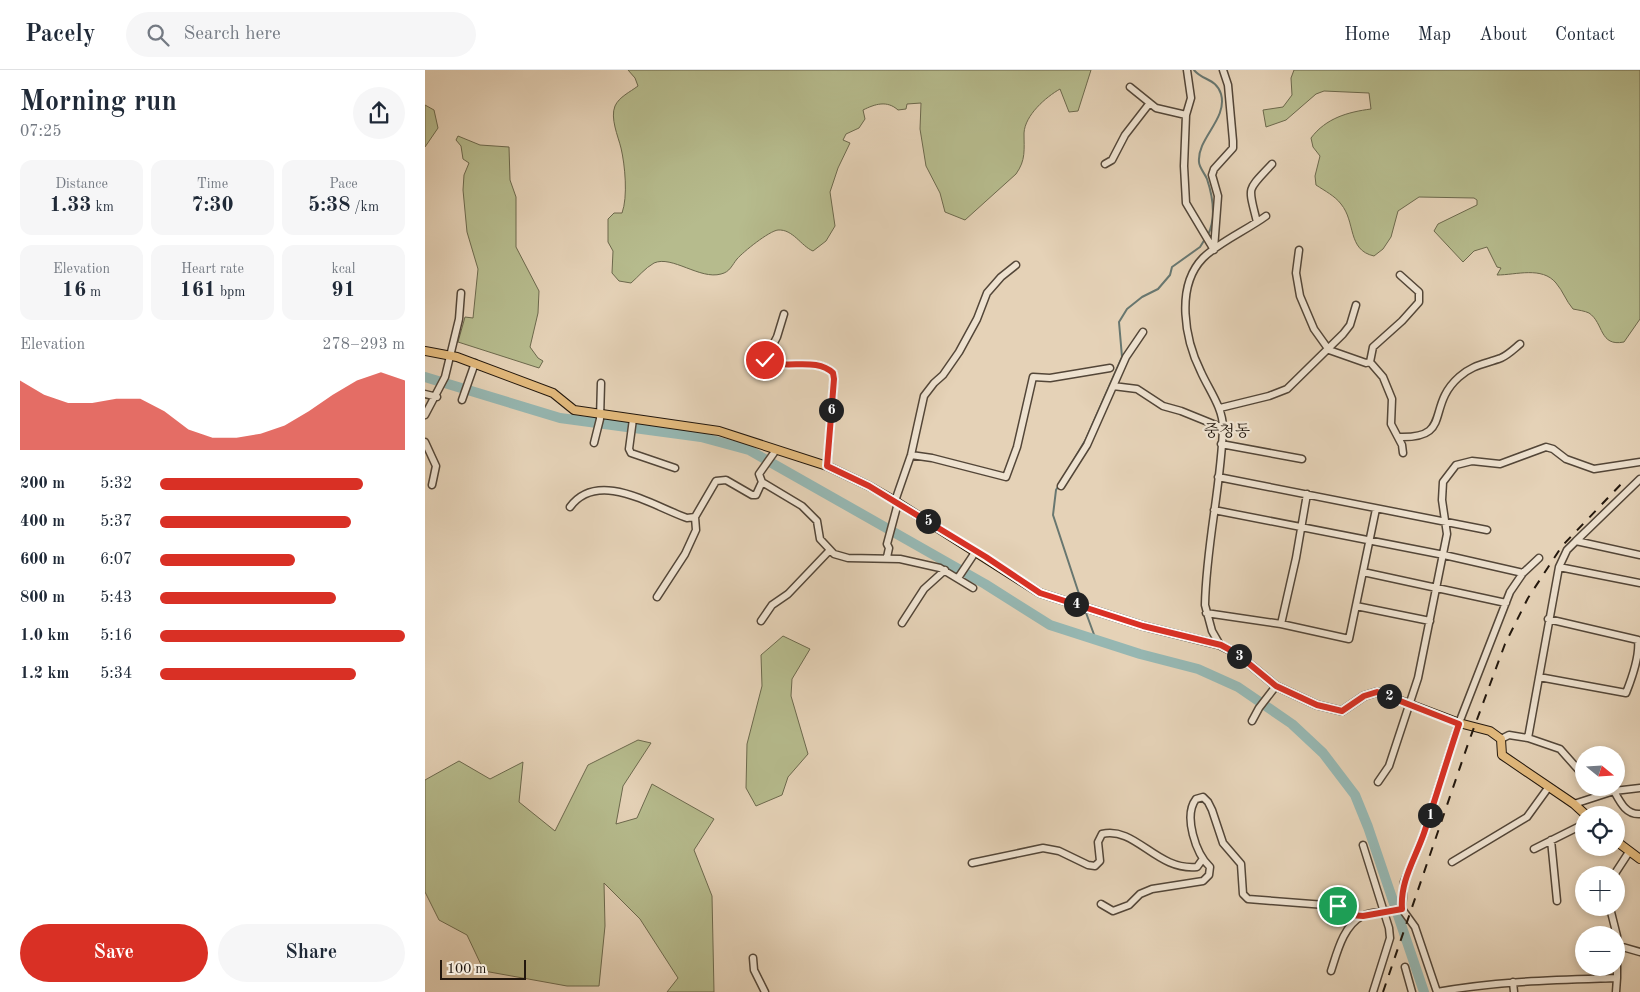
<!DOCTYPE html>
<html lang="en">
<head>
<meta charset="utf-8">
<style>
  body { margin:0; font-family:"Old Standard TT","Noto Serif KR",serif; background:#f6f6f7; color:#1f2937; height:100vh; display:flex; flex-direction:column; font-size:19px; white-space:nowrap }
  * { box-sizing:border-box; margin:0 }
  p { font-size:16px; color:#747a83 }
  .icon { flex:none; width:28px; height:28px; fill:none; stroke:currentColor; stroke-width:2; stroke-linecap:round; stroke-linejoin:round }
  .map { position:relative; flex:1; overflow:hidden }
  .details { display:flex; flex-direction:column; background:#fff; width:425px }
  .details>* { flex:none }
  .needle { width:32px; rotate:108deg }
  .buttons { position:absolute; left:1150px; top:676px; display:grid; gap:10px }
  .buttons a { display:grid; place-items:center; width:50px; height:50px; border-radius:50%; background:#fff; box-shadow:0 2px 8px #0003; font-size:25px }
  .scale { position:absolute; left:15px; bottom:12px; width:86px; box-sizing:border-box; padding-left:5px; border:2px solid #22170d; border-top:0; font-size:14px; line-height:18px; white-space:nowrap; color:#22170d; -webkit-text-stroke:4px #eee2d0; paint-order:stroke }
  .pin { position:absolute; display:grid; place-items:center; width:42px; height:42px; color:#fff; margin:-21px; border:2px solid #fff; border-radius:50%; box-shadow:0 1px 5px #0007 }
  .km { position:absolute; width:25px; height:25px; margin:-12px; border-radius:50%; background:#222; color:#fff; font-size:14px; line-height:25px; text-align:center }
  .round { display:grid; place-items:center; flex:none; width:52px; height:52px; border-radius:26px; background:#f6f6f7 }
  .head { display:flex; align-items:center; justify-content:space-between; height:85px; padding:0 20px }
  h1 { font-size:28px; font-weight:600; line-height:38px }
  .figures { display:grid; grid-template-columns:repeat(3,1fr); gap:8px; height:85px; padding:5px 20px }
  .figures div { display:grid; align-content:center; border-radius:12px; background:#f6f6f7; text-align:center }
  .figures b { font-size:21px; font-weight:600 }
  .figures small { font-size:14px; font-weight:400 }
  .figures p { font-size:14px }
  .chart { height:140px; padding:10px 20px }
  .chart p { display:flex; justify-content:space-between }
  .chart svg { width:100%; height:90px; margin-top:5px; fill:#d93025; opacity:.7 }
  .primary-button { display:flex; gap:10px; margin-top:auto; padding:10px 20px }
  .primary-button a { flex:1; height:58px; border-radius:30px; background:#d93025; color:#fff; font-size:20px; font-weight:600; line-height:58px; text-align:center }
  .primary-button a+a { background:#f6f6f7; color:#1f2937 }
  ul { padding:0 20px; list-style:none; font-size:16px }
  li { display:grid; grid-template-columns:80px 60px 1fr; align-items:center; height:38px }
  li i { height:12px; border-radius:6px; background:#d93025 }
  header { display:flex; align-items:center; gap:30px; box-sizing:border-box; height:70px; padding:0 25px; background:#fff; border-bottom:1px solid #e0e1e3 }
  header strong { font-size:24px }
  nav { display:flex; gap:28px; margin-inline-start:auto; font-size:18px }
  .search { width:350px; height:45px; background:#f6f6f7; display:flex; align-items:center; gap:12px; box-sizing:border-box; padding:0 18px; border-radius:28px; color:#747a83; font-size:19px }
  main { display:flex; flex:1; min-height:0 }
  .map>svg:first-child { display:block }
  .green { fill:#b6bb8d; stroke:#6c694d }
  .lines { fill:none; stroke-linecap:round; stroke-linejoin:round }
  .stream { stroke:#687770; stroke-width:2 }
  .river { stroke:#96b7b2; stroke-width:10 }
  .minor-casing { stroke:#534638; stroke-width:9 }
  .major-casing { stroke:#22170d; stroke-width:10 }
  .minor { stroke:#eee2d0; stroke-width:6 }
  .major { stroke:#e2b97c; stroke-width:8 }
  .rail { stroke:#22170d; stroke-width:2; stroke-dasharray:9 9; stroke-linecap:butt }
  .route-casing { stroke:#fff; stroke-width:10 }
  .route { stroke:#d93025; stroke-width:6 }
  .labels { text-anchor:middle; dominant-baseline:central; stroke-width:4.5; stroke-linejoin:round; paint-order:stroke }
  .quarter-label { font-size:16px; fill:#22170d; stroke:#eee2d0 }
</style>
</head>
<body>
<header>
<strong>Pacely</strong>
<div class="search"><svg class="icon" aria-label="search" viewBox="0 0 24 24"><circle cx="10" cy="10" r="6"/><path d="M15 15l6 6"/></svg>Search here</div>
<nav><a>Home</a><a>Map</a><a>About</a><a>Contact</a></nav>
</header>
<main>
<section class="details">
<div class="head"><div><h1>Morning run</h1><p>07:25</p></div><a class="round"><svg class="icon" aria-label="share" viewBox="0 0 24 24"><path d="M12 15V3M7 8l5-5 5 5M5 13v7h14v-7"/></svg></a></div>
<div class="figures">
<div><p>Distance</p><b>1.33<small> km</small></b></div>
<div><p>Time</p><b>7:30</b></div>
<div><p>Pace</p><b>5:38<small> /km</small></b></div>
</div>
<div class="figures">
<div><p>Elevation</p><b>16<small> m</small></b></div>
<div><p>Heart rate</p><b>161<small> bpm</small></b></div>
<div><p>kcal</p><b>91</b></div>
</div>
<div class="chart"><p><span>Elevation</span>278–293 m</p>
<svg viewBox="0 0 160 44" preserveAspectRatio="none"><path d="M0 44V10L10 17L20 21L30 21L40 19L50 19L60 25L70 34L80 38L90 38L100 36L110 32L120 25L130 17L140 10L150 6L160 10V44z"/></svg>
</div>
<ul>
<li><b>200 m</b>5:32<i style="width:83%"></i></li>
<li><b>400 m</b>5:37<i style="width:78%"></i></li>
<li><b>600 m</b>6:07<i style="width:55%"></i></li>
<li><b>800 m</b>5:43<i style="width:72%"></i></li>
<li><b>1.0 km</b>5:16<i style="width:100%"></i></li>
<li><b>1.2 km</b>5:34<i style="width:80%"></i></li>
</ul>
<div class="primary-button"><a>Save</a><a>Share</a></div>
</section>
<div class="map">
<svg width="1215" height="922" viewBox="0 0 1215 922">
  <rect width="100%" height="100%" fill="#e5d2b7"/>
  <filter id="stains"><feTurbulence type="fractalNoise" baseFrequency=".004" numOctaves="4"/><feColorMatrix values="0 0 0 0 .2 0 0 0 0 .09 0 0 0 0 .02 0 0 0 .5 -.17"/></filter>
  <radialGradient id="worn" r=".72"><stop offset=".6" stop-color="#630" stop-opacity="0"/><stop offset="1" stop-color="#630" stop-opacity=".3"/></radialGradient>
  <path class="green" d="M203,0H666L653,41L644,42L635,19C621,27 600,45 599,63C599,80 601,90 591,104L540,150L520,142L515,123L501,96L495,59L496,33L482,34L481,39L473,40C462,30 450,34 438,40L440,49L434,58L421,64L418,70L425,73L413,98L405,122L410,156L401,171L388,181C376,176 368,159 353,160C344,161 318,182 312,189C307,195 305,202 296,204C275,210 247,185 229,193C220,198 213,207 206,213L194,211L187,203L188,181L183,172V149L189,143H197C203,127 200,95 196,78C193,66 185,48 190,36C194,27 205,22 213,16L210,8Z
    M869,0H1215V249L1199,272C1174,277 1179,253 1164,243C1160,241 1153,240 1148,239C1141,231 1138,221 1131,213C1117,196 1091,205 1072,205L1076,198L1072,197L1062,177L1049,181L1038,192L1009,161L1013,154L1052,135V130L1049,128L994,127L973,141L966,167L958,179L949,186C922,180 931,152 916,134C910,126 900,121 891,115L890,106L895,86L888,77L886,68C901,48 923,42 946,39L944,23L899,21L891,24L861,50L841,57L838,40L858,37L867,25L866,8Z
    M0,35L9,40L13,58L0,77Z
    M33,66L55,75L84,77L85,110L91,127V177L114,221L113,243L105,277L113,288L118,291L114,298L33,272L40,247L48,248L53,199L42,162L38,120L39,105L44,93L38,89L36,76L31,70Z
    M358,566L385,579L367,609L366,626L383,684L363,707L357,725L331,736L321,718L322,674L337,616L336,585Z
    M213,670L226,673L198,716L191,754L212,748L227,714L289,749L269,780L287,826L289,922H242L253,908L215,849L179,813L180,856L174,916H142L59,901L42,865L14,850L0,822V710L34,691L65,709L98,692L94,732L130,761L163,695Z"/>
  <g class="lines">
    <path class="stream" d="M769,0C778,11 791,8 796,24C803,49 772,68 774,92C774,97 780,104 782,109C788,127 791,148 783,165
      M657,533L628,445L631,420L661,369L697,287L694,252L702,239L717,227L733,219L745,205L747,197L775,177L780,169
      M660,540L671,570"/>
    <path class="river" d="M0,307L135,348L276,367L324,380L560,514L625,555L715,584L773,599L813,617L867,654L898,683L930,725L943,757L999,922"/>
    <g class="minor-casing">
      <path id="minor" d="M705,17L731,38L761,45L759,96L761,133L789,180
        M761,45L766,28L762,0
        M680,94L687,90L700,65L724,34
        M832,152C823,115 821,122 847,94
        M789,179L793,126L787,105L789,99L808,78V71L803,15L798,0
        M874,180L871,203L875,226L889,259L904,280L941,293L945,292L948,277L977,251L994,232V222L975,205
        M359,244L352,267L340,290C360,301 391,286 408,303L409,309L402,396
        M945,292L958,307L967,329L966,354L977,375L978,383
        M688,316L712,319L738,336L756,341L798,358
        M0,324L12,327
        M37,330L50,293
        M795,338L844,326L862,319L918,264L925,255L931,235
        M0,345L20,307L34,249L36,223
        M208,349L204,379L206,383L250,398
        M973,367C1029,369 1000,337 1034,307C1047,295 1060,294 1076,288C1083,285 1089,279 1095,274
        M0,372L11,396L7,415
        M169,373L175,349L176,313
        M796,374L877,389
        M351,380L334,404L337,412L377,436L392,451L395,469L409,484L423,488L475,489L515,498L548,518
        M486,385L507,388L581,407L592,377L608,307L625,308L685,298
        M793,407L1062,460
        M636,416L662,375L701,287L718,262
        M470,431L486,385L499,326L509,313L518,305L534,282L552,249L562,223L576,207L591,195
        M145,437C173,399 228,436 262,448L270,447
        M789,440L1019,485L1098,503
        M1151,471L1215,409
        M462,487L464,478L462,474L473,433
        M1134,497L1215,513
        M938,502L1081,533
        M533,508L551,481
        M232,527L260,484L271,460L270,447L291,411L301,410L327,425H331L337,412
        M931,536L1005,551
        M781,543L856,554L924,569L951,439
        M336,551L347,535L363,524L404,481
        M477,553L499,519L520,500
        M856,554L871,488L882,424
        M795,575L787,561L780,535C781,476 796,417 798,358C798,338 784,320 776,302C760,270 750,217 778,188C794,172 822,160 841,146
        M1114,607L1201,623C1207,608 1215,586 1213,570L1123,549
        M827,651L834,638L851,616
        M1103,668L1135,679L1159,706
        M1076,669L1084,665L1103,668L1134,497L1142,480L1151,471L1215,485
        M953,712L964,696L993,608L1022,464L1017,430L1018,412L1031,395L1047,391L1075,394L1121,377L1128,379L1141,389L1169,399L1215,392
        M1189,721C1195,732 1201,745 1215,744
        M1149,734L1189,721L1215,718
        M1126,770L1132,831
        M938,775L964,858L965,868L948,922
        M1109,779L1159,754
        M1027,792L1102,747L1123,718
        M547,793L618,778L634,781L663,795L670,796L675,791L673,772L677,764C711,756 731,801 772,797L777,790
        M1189,805L1204,782
        M676,834L688,841L704,835L715,824L727,819L778,811L784,805L785,797C771,784 758,746 771,729L778,727L783,732L787,740L798,773L816,794L818,824L823,829L913,836V844L938,846
        M1194,876L1215,882
        M328,888L329,900L340,922
        M980,897L987,922
        M906,901C912,883 918,856 937,846C948,841 965,841 977,839
        M1088,912L1089,922
        M1012,922L990,857L977,839L979,812L998,766L1034,653L1085,522L1098,503L1114,488
        M1012,922C1071,911 1132,910 1192,908V866L1185,838
        M1191,922L1192,908"/>
    </g>
    <g class="major-casing">
      <path id="major" d="M0,281L32,287L128,323L149,340L294,361L402,396L444,416L470,431L615,523L718,556L795,575L811,583L851,616L892,635L917,641L939,626L952,622L1034,653L1065,661L1076,669L1077,685L1149,734L1161,745
        M1191,771L1215,789"/>
    </g>
    <use href="#minor" class="minor"/>
    <use href="#major" class="major"/>
    <path class="rail" d="M958,922L1044,671L1080,574L1103,528L1137,476L1201,409"/>
  </g>
  <g class="lines">
    <g class="route-casing">
      <path id="route" d="M340,290C360,301 390,286 408,303L409,309L402,396L444,416L561,487L615,523L718,556L796,575L811,583L851,616L892,635L917,641L939,626L952,622L1034,654C1022,690 1011,727 999,763C990,789 975,811 977,839L938,846L913,844V836"/>
    </g>
    <use href="#route" class="route"/>
  </g>
  <g class="labels">
    <g class="quarter-label">
      <text x="802" y="362">중청동</text>
    </g>
  </g>
  <rect width="100%" height="100%" filter="url(#stains)"/>
  <rect width="100%" height="100%" fill="url(#worn)"/>
</svg>
<div class="buttons">
<a><svg class="needle" viewBox="-14 -14 28 28"><path d="M0-13l5 13h-10z" fill="#e53935"/><path d="M0 13l5-13h-10z" fill="#747a83"/></svg></a>
<a><svg class="icon" aria-label="locate" viewBox="0 0 24 24"><circle cx="12" cy="12" r="6"/><path d="M12 2v4M12 18v4M2 12h4M18 12h4"/></svg></a>
<a>+</a>
<a>−</a>
</div>
<div class="scale">100 m</div>
<div class="pin" style="left:913px;top:836px;background:#1e9e55"><svg class="icon" aria-label="arrive" viewBox="0 0 24 24"><path d="M6 21V4h12l-3 4 3 4H6"/></svg></div>
<div class="pin" style="left:340px;top:290px;background:#d93025"><svg class="icon" aria-label="check" viewBox="0 0 24 24"><path d="M5 12l5 5 9-10"/></svg></div>
<b class="km" style="left:1005px;top:745px">1</b>
<b class="km" style="left:964px;top:626px">2</b>
<b class="km" style="left:814px;top:586px">3</b>
<b class="km" style="left:651px;top:534px">4</b>
<b class="km" style="left:503px;top:451px">5</b>
<b class="km" style="left:406px;top:340px">6</b>
</div>
</main>
</body>
</html>
